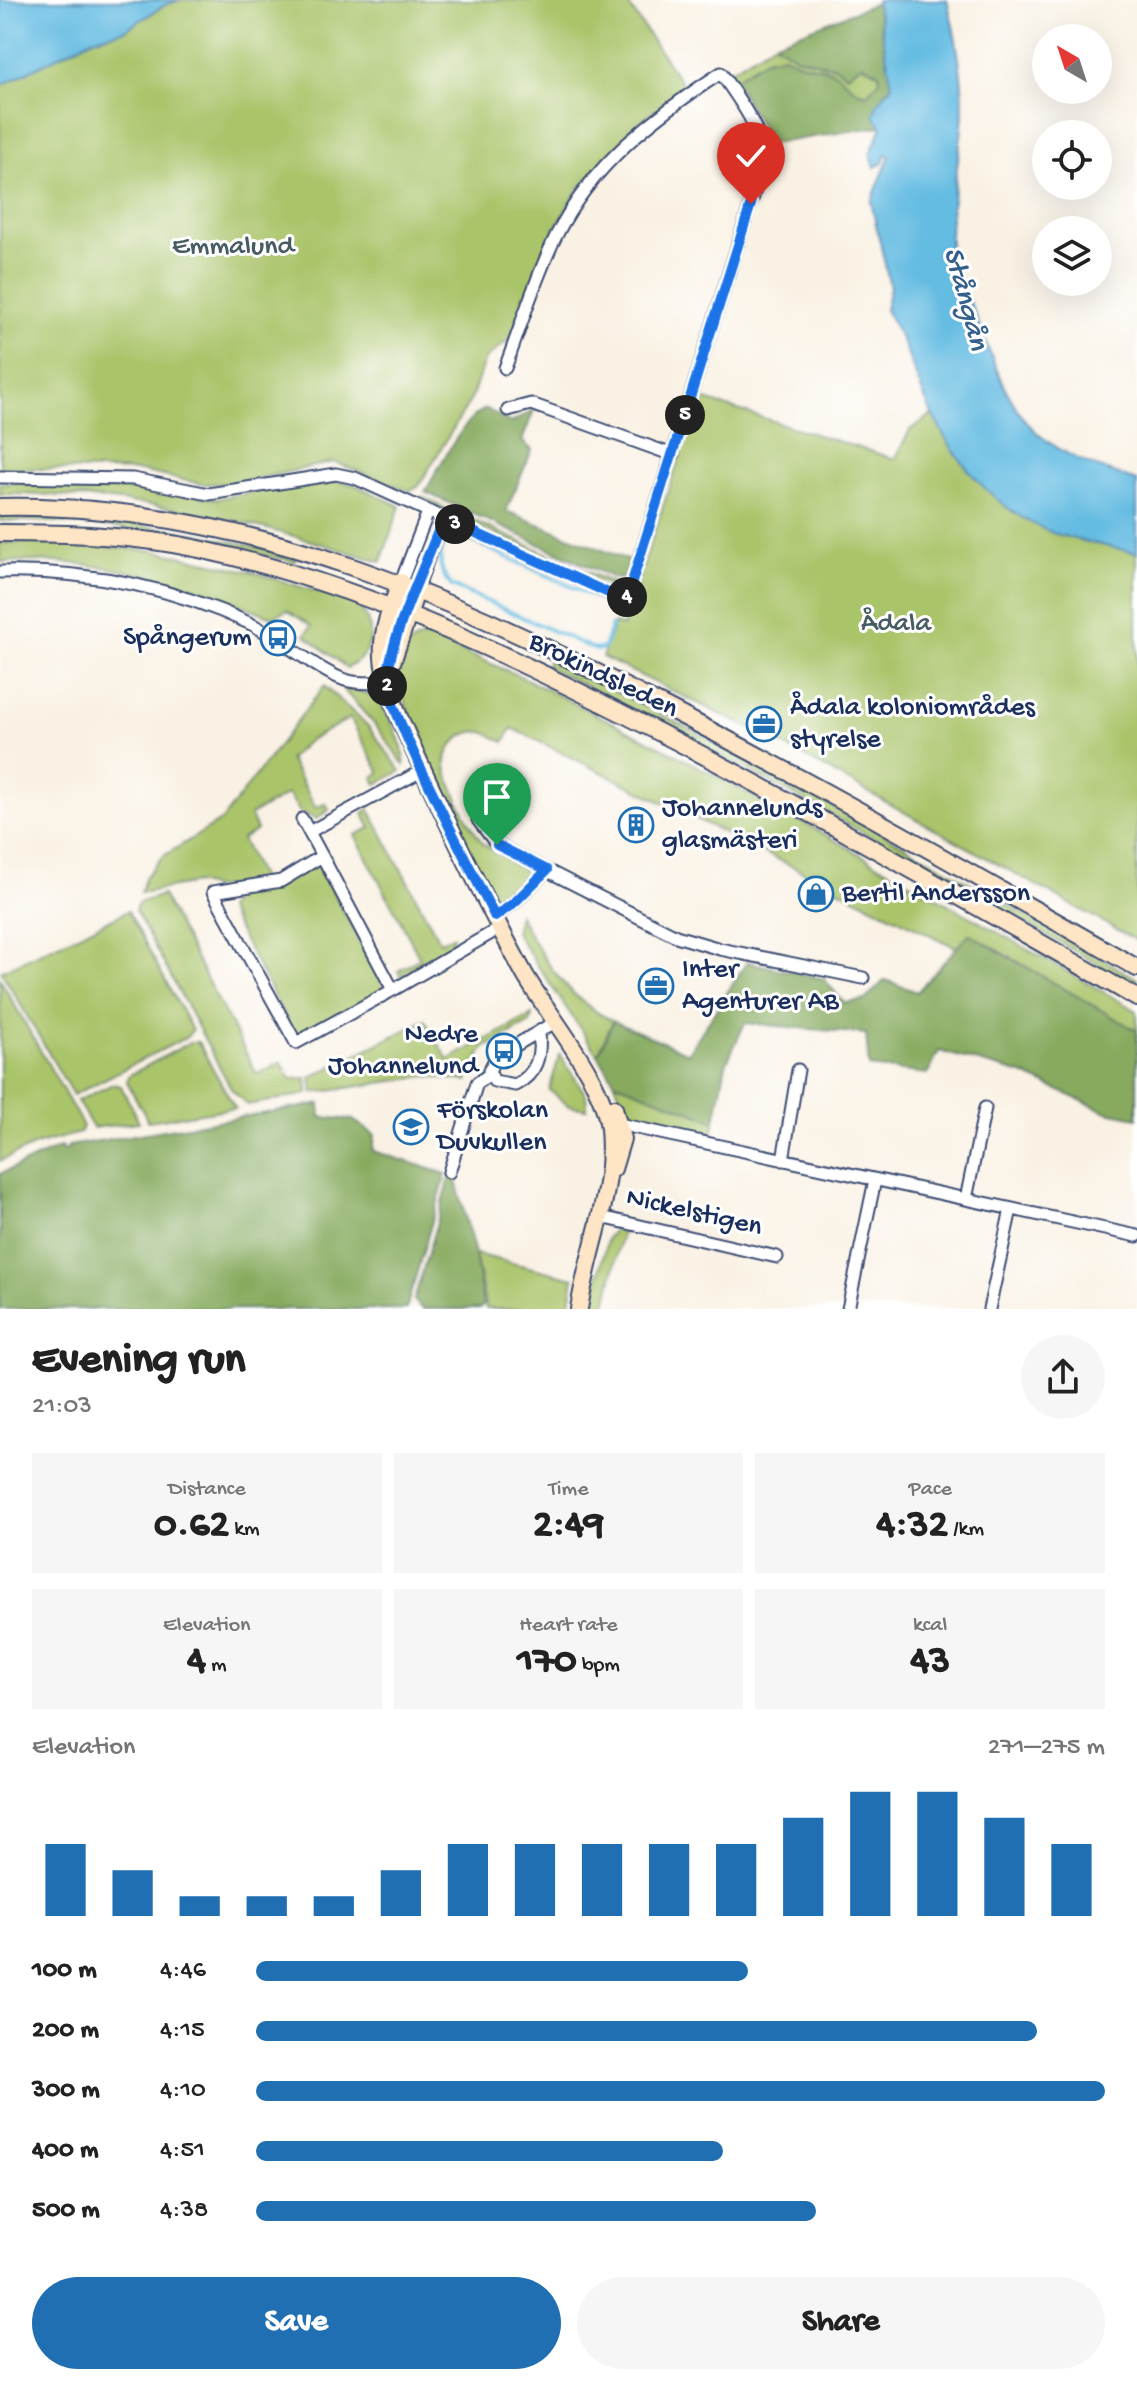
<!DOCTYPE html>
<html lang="en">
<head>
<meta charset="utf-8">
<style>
  body { margin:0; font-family:"Gochi Hand",sans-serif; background:#f6f6f6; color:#222; height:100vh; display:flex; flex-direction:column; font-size:30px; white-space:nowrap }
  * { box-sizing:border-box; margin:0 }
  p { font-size:26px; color:#767676 }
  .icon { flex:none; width:44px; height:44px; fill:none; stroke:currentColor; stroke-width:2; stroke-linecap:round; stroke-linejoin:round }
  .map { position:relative; height:1309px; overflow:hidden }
  .panel { display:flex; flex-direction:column; background:#fff; flex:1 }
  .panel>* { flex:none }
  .needle { width:52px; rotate:321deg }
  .buttons { position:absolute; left:1032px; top:24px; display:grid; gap:16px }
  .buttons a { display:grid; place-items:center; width:80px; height:80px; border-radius:50%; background:#fff; box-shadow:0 8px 32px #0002; font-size:40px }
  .pin { position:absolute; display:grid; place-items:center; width:68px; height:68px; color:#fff; margin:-82px -34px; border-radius:50% 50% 50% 0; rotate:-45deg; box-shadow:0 0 8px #0007 }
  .pin .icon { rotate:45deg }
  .km { position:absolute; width:40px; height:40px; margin:-20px; border-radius:50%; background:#222; color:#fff; font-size:22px; line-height:40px; text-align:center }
  .round { display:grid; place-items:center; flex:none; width:84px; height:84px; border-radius:42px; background:#f6f6f6 }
  .overview { display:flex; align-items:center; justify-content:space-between; height:136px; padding:0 32px }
  h1 { font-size:44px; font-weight:800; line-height:60px }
  .stats { display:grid; grid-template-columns:repeat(3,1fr); gap:12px; height:136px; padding:8px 32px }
  .stats div { display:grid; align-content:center; border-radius:0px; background:#f6f6f6; text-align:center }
  .stats b { font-size:40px; font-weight:800 }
  .stats small { font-size:22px; font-weight:400 }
  .stats p { font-size:22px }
  .chart { height:224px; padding:16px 32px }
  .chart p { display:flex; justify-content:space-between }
  .chart svg { width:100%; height:144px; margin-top:8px; stroke:#1f6fb2; stroke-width:6 }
  .primary-button { display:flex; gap:16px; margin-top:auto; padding:16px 32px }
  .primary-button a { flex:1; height:92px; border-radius:48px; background:#1f6fb2; color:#fff; font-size:32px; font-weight:800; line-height:92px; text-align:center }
  .primary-button a+a { background:#f6f6f6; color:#222 }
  ul { padding:0 32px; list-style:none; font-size:26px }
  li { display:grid; grid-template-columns:128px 96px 1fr; align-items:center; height:60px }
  li i { height:20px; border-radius:10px; background:#1f6fb2 }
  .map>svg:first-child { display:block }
  .green { fill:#aac46b; stroke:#627a64; stroke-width:2 }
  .forest { fill:#87aa5f; stroke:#516c5e; stroke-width:2 }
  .water { fill:#65bce2; stroke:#4076a0; stroke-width:2 }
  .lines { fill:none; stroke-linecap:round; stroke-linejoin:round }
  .stream { stroke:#65bce2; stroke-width:4 }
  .street-casing { stroke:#3c4c72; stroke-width:15 }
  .secondary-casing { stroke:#3c4c72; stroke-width:20 }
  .street { stroke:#fff; stroke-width:11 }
  .secondary { stroke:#fde5c5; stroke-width:16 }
  .route-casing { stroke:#fff; stroke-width:16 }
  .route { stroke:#1a73e8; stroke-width:10 }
  .labels { text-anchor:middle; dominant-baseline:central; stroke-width:6; stroke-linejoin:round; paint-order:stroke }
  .park-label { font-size:28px; fill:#465c62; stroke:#fff }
  .poi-label { font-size:28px; fill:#1b2f5e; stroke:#fff; text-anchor:start }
  .street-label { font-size:28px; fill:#1b2f5e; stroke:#fff }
  .water-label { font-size:30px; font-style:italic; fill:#35608c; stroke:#fff }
</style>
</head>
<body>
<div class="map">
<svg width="1137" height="1309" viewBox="0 0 1137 1309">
  <rect width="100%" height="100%" fill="#fff"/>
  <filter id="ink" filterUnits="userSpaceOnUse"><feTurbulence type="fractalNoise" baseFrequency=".0125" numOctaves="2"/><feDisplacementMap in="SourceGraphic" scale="16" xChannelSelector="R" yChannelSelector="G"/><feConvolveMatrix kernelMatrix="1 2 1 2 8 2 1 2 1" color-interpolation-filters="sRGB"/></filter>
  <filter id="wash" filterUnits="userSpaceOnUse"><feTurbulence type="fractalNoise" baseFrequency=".006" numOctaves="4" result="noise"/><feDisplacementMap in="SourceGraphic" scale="32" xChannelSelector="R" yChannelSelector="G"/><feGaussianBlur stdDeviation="1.8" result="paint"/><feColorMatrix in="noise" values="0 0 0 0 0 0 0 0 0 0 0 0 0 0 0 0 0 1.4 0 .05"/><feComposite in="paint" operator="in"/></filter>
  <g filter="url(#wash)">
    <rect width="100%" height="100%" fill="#f9f1e3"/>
    <path class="green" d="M180,0H625L685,88L639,122L578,190L548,240L511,338L485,359L471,399L418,487L409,491L334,462L237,483L202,484L140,471L0,468V86L92,39L125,30L165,5Z
      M774,43L796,57L836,67L847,75L862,64L879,73L880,80L867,94C852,92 846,79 834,72C817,64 800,67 784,55L766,59L734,79L729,71Z
      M699,398L895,459L910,430L932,415L969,471L1053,533L1137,553V941L772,739L602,657L614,624L623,626Z
      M320,479L353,484L400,506L381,562C249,520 139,494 0,494V483L129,484L216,499Z
      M421,497L619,586L607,585L419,500Z
      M0,515C102,516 198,530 296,557L295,562C196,540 102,519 0,521Z
      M48,542L156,551L249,571L357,604C377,627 375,653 347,668L305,635L311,626L287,610L273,617C179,581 102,556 0,562V543Z
      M426,636L524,678L667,750L806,824L1137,1011V1031L970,934L959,949L512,728L504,742C497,739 490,733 482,732C464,729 444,747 446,766C448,782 472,832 484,844C494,853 510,858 522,864L526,878L504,898L495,896C476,874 395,697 398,671C400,652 408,641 426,636Z
      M549,659C751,755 944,868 1137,979V987C943,874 747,767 546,666Z
      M324,686L367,725L401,771L377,784L373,777L380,773L350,718L308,741L289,759L316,808L326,803L329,810L316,819L300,812L288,794L250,815L257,830L242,839L262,881L213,888L196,883L140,893L146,876L162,857L222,820Z
      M342,688C352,690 364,691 373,697C386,705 407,751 404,765L376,726Z
      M369,809L440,942L453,936L452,946L401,976L398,971L420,958L355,835L371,828L363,813Z
      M317,862L386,990L297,1039L227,909L238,894L282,884Z
      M162,895L257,1074L281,1062L291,1079L307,1078L308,1094L248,1105L232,1090L135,910L138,903Z
      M128,911L192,1030L187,1037L73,1095L1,971Z
      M519,915C541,957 569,1001 613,1021L598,1055L515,932Z
      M0,979L83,1126L80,1133L38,1144L0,1161Z
      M532,1015L530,1023L484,1048L472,1071H466L468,1081L426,1076L313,1093L311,1077L425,1020L448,1060Z
      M191,1042H198L235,1108L148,1121L127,1082L128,1076Z
      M560,1055L586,1095L587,1109L569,1106L549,1090Z
      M615,1082L715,1121L712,1136L634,1116L623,1104Z
      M113,1084L121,1086L139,1122L93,1128L77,1101Z
      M623,1228L605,1309H590L608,1237L615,1229Z
      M475,1254L574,1278L569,1309H486Z"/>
    <path class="forest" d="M876,3L892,85L884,93L882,126L770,144L734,79L766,59L784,55C800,67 817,64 834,72C846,79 852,92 867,94L880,80L879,73L862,64L847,75L836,67L796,57L774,43Z
      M487,409L511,423L534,410L522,441L532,450L506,511L630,561L623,578L616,579L425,492C437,472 465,413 487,409Z
      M969,934L1137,1031V1118L1107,1112L1022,1074L939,1051L928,1074L869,1067L866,1034L745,1023L726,1064L715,1121L615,1082L598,1055L613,1021L688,1053L747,962L824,979L844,1003L865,1000L885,980L917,992Z
      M320,1104L321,1117L353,1120L375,1135L373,1151L446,1174L406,1309H0V1174L61,1147L62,1151L68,1149V1146Z
      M451,1175L455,1177L475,1254L483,1306L479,1309H422L414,1300Z"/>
    <path class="water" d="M0,0H180L165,5L125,30L92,39L0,86Z
      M876,0H947C957,40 966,86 962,127C958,168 949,208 950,249C952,272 966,291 974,312C1015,419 1022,445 1137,481V553C1110,546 1080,542 1053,533C999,513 958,465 933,416C915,380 907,343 885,310L890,287L871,202L890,156L886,154L883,163L875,167L870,154L882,127L874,116L877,104L892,85Z"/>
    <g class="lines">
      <path class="stream" d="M612,625L604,648L596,650L452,586C439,573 439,561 443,543L454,538L467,539L603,601L613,611"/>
    </g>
  </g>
  <g filter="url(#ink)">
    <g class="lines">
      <g class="street-casing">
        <path id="street" d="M508,410L531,404L673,455
          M0,477L133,479L209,494L336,474L355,478L626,601L761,171C767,132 741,104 721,73C655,116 592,164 556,236C535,278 522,324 505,368
          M0,572C86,570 171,587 249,623C279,637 323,675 349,681C361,684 374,683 386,682
          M401,582L428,512
          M417,589L443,518
          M302,819L322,856
          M478,820L497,845L676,936L720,949L863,978
          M309,832L423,770
          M322,856L393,990L296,1043L213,892L281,881Z
          M495,917L515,902L547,870
          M393,990L500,928
          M539,1033C541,1056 537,1074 515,1085L494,1081L489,1071L496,1057L555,1022
          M614,1123L1137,1236
          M783,1160L798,1070
          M449,1172L477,1083L490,1074
          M966,1199L985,1108
          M601,1217L777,1257
          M848,1309L875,1180
          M989,1309L1011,1209"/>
      </g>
      <g class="secondary-casing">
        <path id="secondary" d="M0,507C247,502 459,601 673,711C830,792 983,880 1137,968
          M0,533C66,533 134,535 199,549C375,587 537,668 695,751C844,830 991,914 1137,998
          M401,582C377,640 377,658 399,717C438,804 479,891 525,975C550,1018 604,1080 609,1129C615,1192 588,1248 579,1309
          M387,677L417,589
          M613,1169L622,1139L614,1108"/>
      </g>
      <use href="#street" class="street"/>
      <use href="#secondary" class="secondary"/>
    </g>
  </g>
  <g class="lines" filter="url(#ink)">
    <g class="route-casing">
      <path id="route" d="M497,845L547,870L515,902L495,917C478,883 384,704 387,679C393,628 425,568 443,518L626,601L751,204"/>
    </g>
    <use href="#route" class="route"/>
  </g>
  <defs>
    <g id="bus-ring" transform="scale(1.8)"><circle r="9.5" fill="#fff" stroke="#1f6fb2" stroke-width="1.5"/><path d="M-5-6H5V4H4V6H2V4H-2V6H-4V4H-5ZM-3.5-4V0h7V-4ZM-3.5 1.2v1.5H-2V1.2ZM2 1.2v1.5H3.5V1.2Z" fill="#1f6fb2"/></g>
    <g id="office-ring" transform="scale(1.8)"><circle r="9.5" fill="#fff" stroke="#1f6fb2" stroke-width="1.5"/><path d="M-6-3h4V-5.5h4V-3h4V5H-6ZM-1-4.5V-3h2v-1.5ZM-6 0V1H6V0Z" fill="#1f6fb2"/></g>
    <g id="building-ring" transform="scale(1.8)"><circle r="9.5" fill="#fff" stroke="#1f6fb2" stroke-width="1.5"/><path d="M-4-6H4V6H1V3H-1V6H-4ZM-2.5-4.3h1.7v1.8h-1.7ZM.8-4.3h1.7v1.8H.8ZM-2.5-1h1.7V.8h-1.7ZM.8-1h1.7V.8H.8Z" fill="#1f6fb2"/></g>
    <g id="shop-ring" transform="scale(1.8)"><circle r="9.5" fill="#fff" stroke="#1f6fb2" stroke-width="1.5"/><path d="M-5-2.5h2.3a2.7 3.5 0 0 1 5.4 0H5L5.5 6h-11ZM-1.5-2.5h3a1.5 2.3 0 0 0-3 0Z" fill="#1f6fb2"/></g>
    <g id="school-ring" transform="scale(1.8)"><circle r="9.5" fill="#fff" stroke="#1f6fb2" stroke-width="1.5"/><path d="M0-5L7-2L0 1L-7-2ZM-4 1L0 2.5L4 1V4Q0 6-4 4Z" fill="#1f6fb2"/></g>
  </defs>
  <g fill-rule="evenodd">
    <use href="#bus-ring" x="278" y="638"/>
    <use href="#office-ring" x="764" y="724"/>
    <use href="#building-ring" x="636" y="825"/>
    <use href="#shop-ring" x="816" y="894"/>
    <use href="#office-ring" x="656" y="986"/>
    <use href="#bus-ring" x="504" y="1051"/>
    <use href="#school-ring" x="411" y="1127"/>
  </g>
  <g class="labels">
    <g class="park-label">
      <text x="233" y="247">Emmalund</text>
      <text x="896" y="624">Ådala</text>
    </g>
    <g class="poi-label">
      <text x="252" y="638" text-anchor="end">Spångerum</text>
      <text x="790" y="708">Ådala koloniområdes<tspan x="790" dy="32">styrelse</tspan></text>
      <text x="662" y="809">Johannelunds<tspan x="662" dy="32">glasmästeri</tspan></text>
      <text x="842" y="894">Bertil Andersson</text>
      <text x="682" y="970">Inter<tspan x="682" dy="32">Agenturer AB</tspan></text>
      <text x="478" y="1035" text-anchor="end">Nedre<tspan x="478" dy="32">Johannelund</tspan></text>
      <text x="437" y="1111">Förskolan<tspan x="437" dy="32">Duvkullen</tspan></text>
    </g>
    <g class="street-label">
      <text transform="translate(603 676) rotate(26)">Brokindsleden</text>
      <text transform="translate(694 1213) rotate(13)">Nickelstigen</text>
    </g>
    <g class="water-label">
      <text transform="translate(964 299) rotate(75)">Stångån</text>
    </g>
  </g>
</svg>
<div class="buttons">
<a><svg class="needle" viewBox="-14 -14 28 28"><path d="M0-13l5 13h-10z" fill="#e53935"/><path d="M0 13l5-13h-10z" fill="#767676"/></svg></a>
<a><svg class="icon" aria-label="locate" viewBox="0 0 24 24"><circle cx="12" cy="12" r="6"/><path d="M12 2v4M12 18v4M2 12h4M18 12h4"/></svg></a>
<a><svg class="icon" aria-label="layers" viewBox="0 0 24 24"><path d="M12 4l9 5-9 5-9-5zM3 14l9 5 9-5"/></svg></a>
</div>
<div class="pin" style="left:497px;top:845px;background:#1e9e55"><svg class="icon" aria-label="arrive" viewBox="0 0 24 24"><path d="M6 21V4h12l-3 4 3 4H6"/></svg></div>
<div class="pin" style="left:751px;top:204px;background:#d93025"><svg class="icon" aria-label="check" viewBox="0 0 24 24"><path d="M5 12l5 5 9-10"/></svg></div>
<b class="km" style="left:387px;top:686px">2</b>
<b class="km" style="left:455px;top:524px">3</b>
<b class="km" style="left:627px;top:597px">4</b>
<b class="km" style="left:685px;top:415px">5</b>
</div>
<section class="panel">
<div class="overview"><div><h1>Evening run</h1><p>21:03</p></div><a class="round"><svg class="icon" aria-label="share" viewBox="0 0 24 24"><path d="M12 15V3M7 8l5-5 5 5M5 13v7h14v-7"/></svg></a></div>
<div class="stats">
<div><p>Distance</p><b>0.62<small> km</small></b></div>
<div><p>Time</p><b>2:49</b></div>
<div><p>Pace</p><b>4:32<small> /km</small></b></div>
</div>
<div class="stats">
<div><p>Elevation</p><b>4<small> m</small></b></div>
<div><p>Heart rate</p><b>170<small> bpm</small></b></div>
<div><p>kcal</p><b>43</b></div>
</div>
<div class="chart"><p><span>Elevation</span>271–275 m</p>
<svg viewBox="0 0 160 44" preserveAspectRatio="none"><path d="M5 44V22M15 44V30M25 44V38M35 44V38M45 44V38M55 44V30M65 44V22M75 44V22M85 44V22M95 44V22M105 44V22M115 44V14M125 44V6M135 44V6M145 44V14M155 44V22"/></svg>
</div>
<ul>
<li><b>100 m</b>4:46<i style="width:58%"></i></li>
<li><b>200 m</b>4:15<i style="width:92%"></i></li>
<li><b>300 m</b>4:10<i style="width:100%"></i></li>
<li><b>400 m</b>4:51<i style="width:55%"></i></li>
<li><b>500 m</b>4:38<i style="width:66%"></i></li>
</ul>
<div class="primary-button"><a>Save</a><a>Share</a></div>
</section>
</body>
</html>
